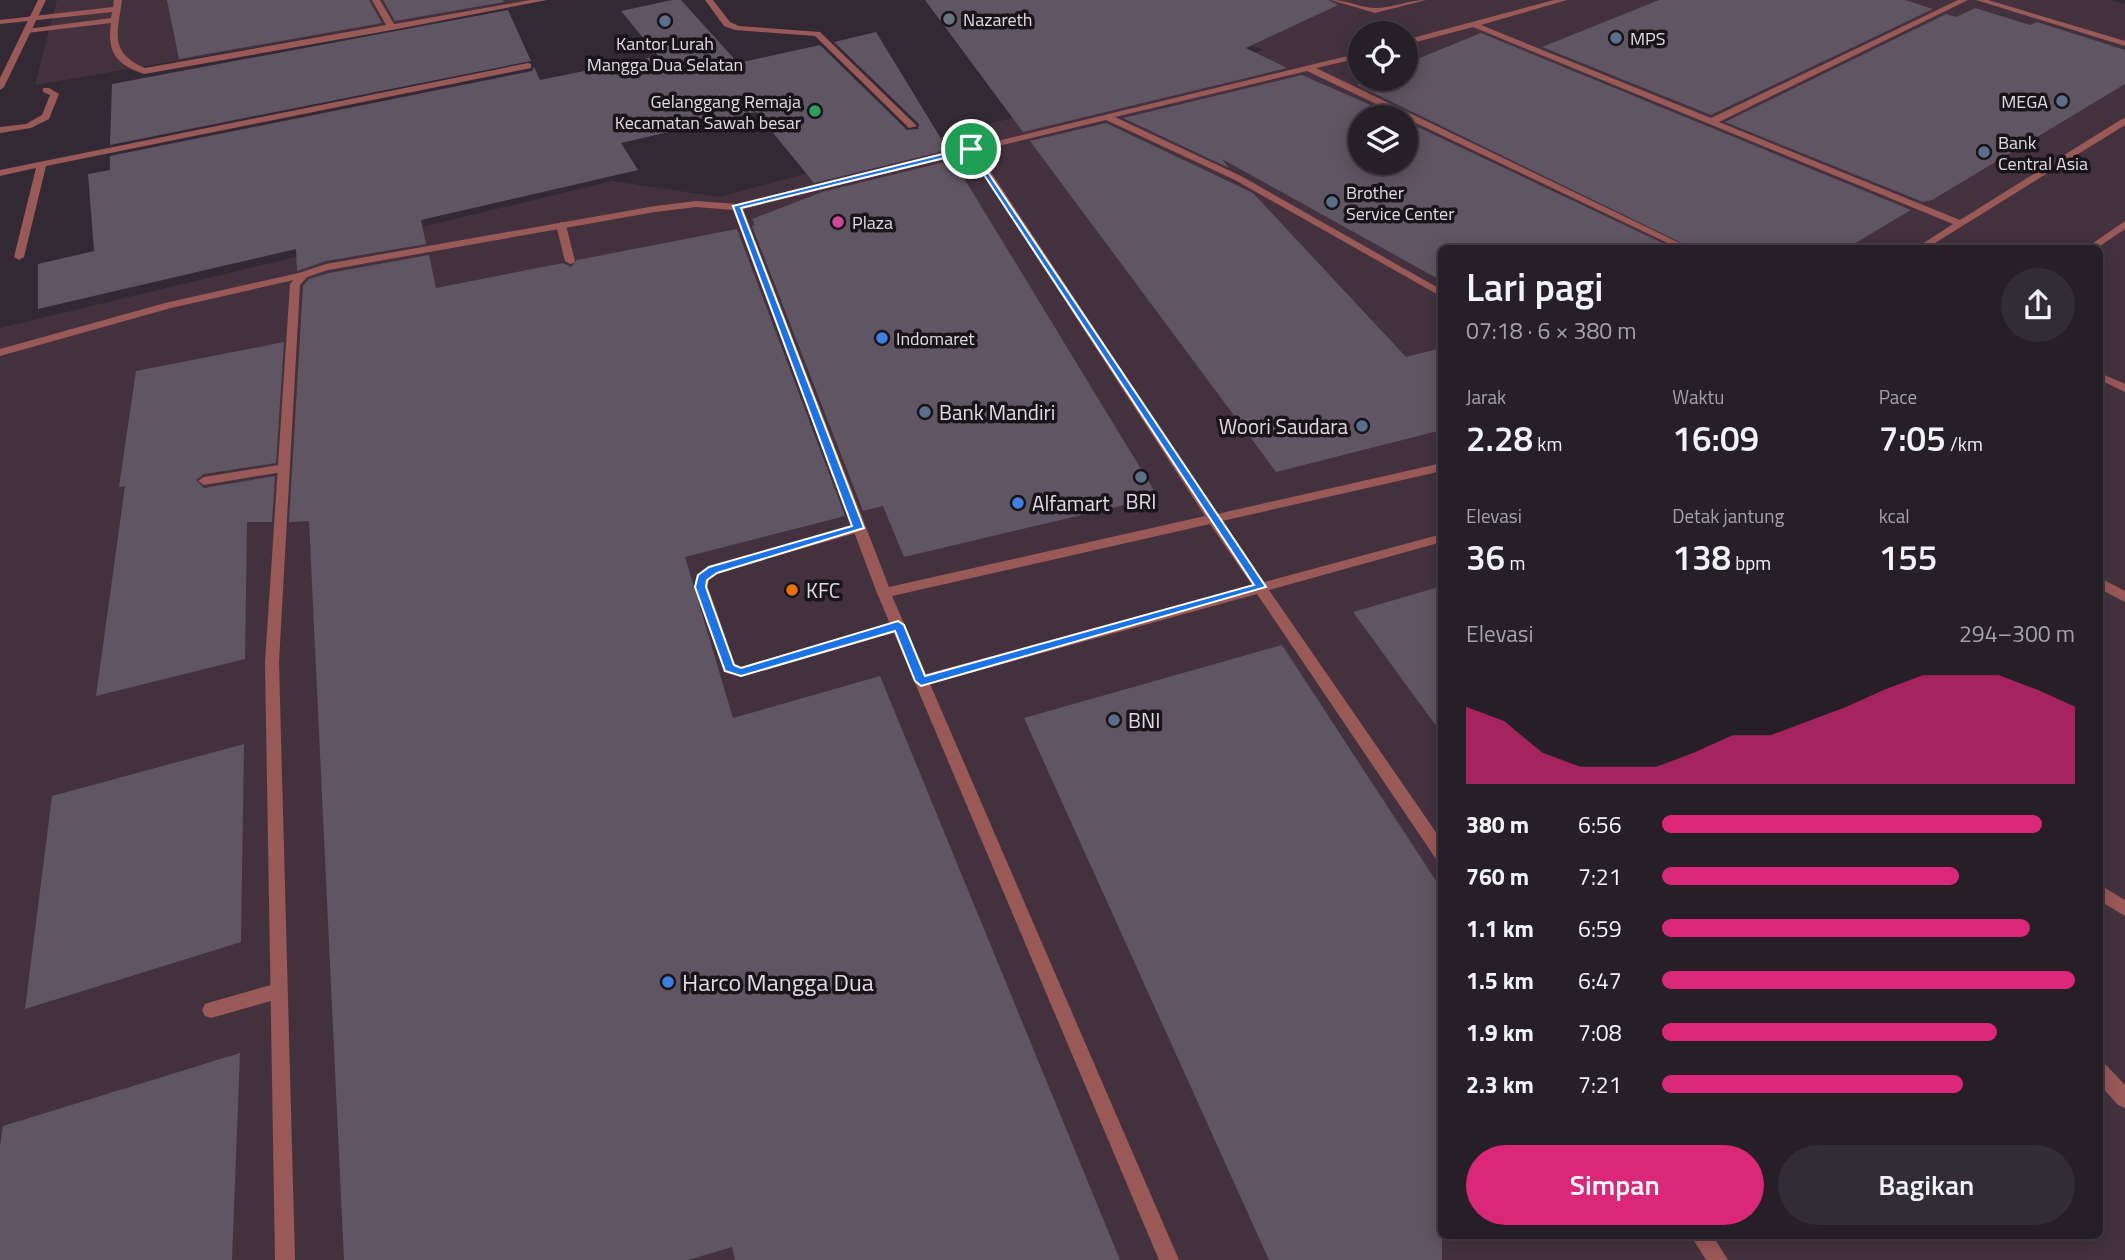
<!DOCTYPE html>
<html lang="id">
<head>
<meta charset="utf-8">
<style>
  body { margin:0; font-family:"Titillium Web",sans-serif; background:#322c34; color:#f1f3f6; height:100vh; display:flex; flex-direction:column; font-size:26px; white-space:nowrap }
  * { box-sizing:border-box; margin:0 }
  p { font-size:23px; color:#a4a2a8 }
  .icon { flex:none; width:38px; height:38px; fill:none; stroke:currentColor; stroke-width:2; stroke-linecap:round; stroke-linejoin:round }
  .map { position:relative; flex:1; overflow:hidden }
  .panel { position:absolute; left:1438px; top:245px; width:665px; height:994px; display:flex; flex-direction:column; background:#261f28; border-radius:10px; box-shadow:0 4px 18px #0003,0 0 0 2px #423d45 }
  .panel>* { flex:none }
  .tools { position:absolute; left:1348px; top:21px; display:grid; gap:14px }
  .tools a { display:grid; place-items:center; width:70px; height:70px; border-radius:50%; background:#261f28; box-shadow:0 4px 18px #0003,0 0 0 2px #423d45; font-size:35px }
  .pin { position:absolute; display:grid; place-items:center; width:60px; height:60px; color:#fff; margin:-30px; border:4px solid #fff; border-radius:50%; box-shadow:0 2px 7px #0007 }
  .round { display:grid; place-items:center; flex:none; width:74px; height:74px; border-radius:37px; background:#322c34 }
  .overview { display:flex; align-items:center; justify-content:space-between; height:119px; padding:0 28px }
  h1 { font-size:38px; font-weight:600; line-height:52px }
  .figures { display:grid; grid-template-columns:repeat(3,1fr); gap:10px; height:119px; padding:7px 28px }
  .figures div { display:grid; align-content:center }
  .figures b { font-size:35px; font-weight:600 }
  .figures small { font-size:19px; font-weight:400 }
  .figures p { font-size:19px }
  .chart { height:196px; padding:14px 28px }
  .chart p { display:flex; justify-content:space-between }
  .chart svg { width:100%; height:126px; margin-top:7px; fill:#db2777; opacity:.7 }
  .primary-button { display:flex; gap:14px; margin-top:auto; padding:14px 28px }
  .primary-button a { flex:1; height:80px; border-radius:42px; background:#db2777; color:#fff; font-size:28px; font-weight:600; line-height:80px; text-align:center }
  .primary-button a+a { background:#322c34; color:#f1f3f6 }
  ul { padding:0 28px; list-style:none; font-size:23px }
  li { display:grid; grid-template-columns:112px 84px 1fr; align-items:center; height:52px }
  li i { height:18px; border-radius:9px; background:#db2777 }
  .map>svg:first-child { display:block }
  .commercial { fill:#43323d; fill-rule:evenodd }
  .building { fill:#605562 }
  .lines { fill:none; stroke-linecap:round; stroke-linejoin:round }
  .service { fill:#995957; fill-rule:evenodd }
  .minor { fill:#995957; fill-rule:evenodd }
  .route { fill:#1a73e8; stroke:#fff; stroke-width:2; fill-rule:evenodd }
  .worship-dot { fill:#6b7280; stroke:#181419; stroke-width:2.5 }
  .service-dot { fill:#5c6f8a; stroke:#181419; stroke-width:2.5 }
  .leisure-dot { fill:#2e9e5b; stroke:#181419; stroke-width:2.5 }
  .hotel-dot { fill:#d1479c; stroke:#181419; stroke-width:2.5 }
  .shop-dot { fill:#3f7fe0; stroke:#181419; stroke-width:2.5 }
  .food-dot { fill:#e8710a; stroke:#181419; stroke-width:2.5 }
  .labels { text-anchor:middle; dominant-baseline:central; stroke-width:7; stroke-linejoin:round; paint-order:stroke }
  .far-poi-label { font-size:18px; fill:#e0dae2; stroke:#181419; text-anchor:start }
  .poi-label { font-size:21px; fill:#e0dae2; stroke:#181419; text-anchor:start }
  .near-poi-label { font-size:24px; fill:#e0dae2; stroke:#181419; text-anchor:start }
</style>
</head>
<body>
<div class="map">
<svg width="2125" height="1260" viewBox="0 0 2125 1260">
  <rect width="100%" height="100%" fill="#332935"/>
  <path class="commercial" d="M57,0H531L35,85Z
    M1130,0H2109L2125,4V1260H0V328L613,181L719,197L1264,50ZM1360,33H1405V79H1360ZM1360,117H1405V163H1360ZM1442,248H2100V1236H1442Z"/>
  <path class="building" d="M167,0H369L382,23L179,59Z
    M383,0H503L504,2L395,21Z
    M672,0H681L738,63L820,45L907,130L918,129L919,124L834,42L876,32L948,150L814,183L756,112L621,143L638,170L421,220L426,244L326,261L297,271L296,249L38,309V264L94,251L88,174L110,170V156L532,71L534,67L540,80L658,56L621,11Z
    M925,0H1328L1338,5L1246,48L1287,68L1023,132Z
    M1659,0H1905L1933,9L1711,115L1542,47Z
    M1975,8L2030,25L2037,22L2125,50V84L1932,200L1923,202L1725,122L1946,14L1956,17Z
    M508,10L531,61L110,145L112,84Z
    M1481,33L1911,210L1847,248H1692L1357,85L1371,79H1405V64Z
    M1302,75L1398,117H1360V163H1405V121L1673,248H1442V281L1222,159L1229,168L1123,118Z
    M1106,123L1253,193L1406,357L1442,348V430L1276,472L1030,141Z
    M953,160L1158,497L904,557L883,506L863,511L752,226L755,225L752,219L822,192Z
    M737,229L845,516L685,557L733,718L880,676L1120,1260H735L732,1247L688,1260H344L309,521L289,522L303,286L309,279L329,273L429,255L436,288L563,263L571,267L577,260Z
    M284,342L276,463L204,474L196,480L204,488L275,476L272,522H247L245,659L96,696L125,486L119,487L136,371Z
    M1442,586V734L1353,612Z
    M1282,645L1442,890V1260H1269L1024,718Z
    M244,744L241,942L25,1009L52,796Z
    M240,1053L232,1260H0V1146L3,1126Z"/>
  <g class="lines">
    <path class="service" d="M114,0H122C118,32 108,52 145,68L386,25L372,0H380L394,24L530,0H547L392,30L144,74C116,64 107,53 111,23L27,33L23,31L27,29L111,18L112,12L0,24V20L113,7Z
      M705,0H713L730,22L739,26L820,32L917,126L909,128L815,36L735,30L724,26Z
      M1331,0C1347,0 1361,8 1376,8C1392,8 1409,0 1426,0L1375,13Z
      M528,63L531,64V68L46,166L24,257L19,260L14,257L36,168L0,176V170Z
      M43,88H49L59,94L49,119L31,128L0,133V127L26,124L42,115L50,95L43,92Z
      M561,222L566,225L575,261L574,263L570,264L565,261L556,225Z
      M303,272L307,273V277L171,308L0,356V349L165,303Z
      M284,464L290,468L288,471L204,485L198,481L204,477Z
      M858,524L863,525L865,528L863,531L718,573L709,580L708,587L735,664L741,667L898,621L905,626L903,630L741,677L724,672L694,587L697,575L708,567Z
      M278,983L284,985L287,991L284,997L278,999L211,1018L205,1016L202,1010L205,1004L211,1002Z"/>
    <path class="minor" d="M38,0H46L4,87L0,90V78Z
      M1554,0H1567L1481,25L1711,118L1958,0H1968L1719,122L1960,220L2122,119L2125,118V125L1927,248H1916L1953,224L1473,27L1405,45V40Z
      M1976,0H1988L2125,41V46Z
      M1360,53V58L1316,68L1690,248H1678L1307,71L1115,117L1241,176L1442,290V297L1235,180L1106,120L977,151L1217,514L1442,463V471L1222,521L1264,582L1442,534V542L1269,590L1442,841V861L1436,859L1257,594L930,684L1179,1260H1159L877,593L733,210L696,207L655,212L328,270L307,277L300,285L279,662L295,1260H275L265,662L290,284L299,273L326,264L655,206L696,201L737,204ZM969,153L1205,516L889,587L743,209ZM1210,524L1252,585L926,674L892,596Z
      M2125,221V229L2097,248H2086Z
      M2100,373L2125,384V392L2100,380Z
      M2100,578L2125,591V602L2100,589Z
      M2100,885L2125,900V916L2100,901Z
      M2100,1062L2106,1065L2125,1085V1108L2118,1105L2100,1085Z
      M1691,1236H1713L1728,1260H1706Z"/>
  </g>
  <path class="route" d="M971,147L1266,587L921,686L915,681L895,631L741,676L725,671L695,587L698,575L709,567L852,526L733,206ZM969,152L1254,585L925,676L904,625L898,621L741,668L734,665L706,587L707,580L717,573L864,528L741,208Z"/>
  <circle class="worship-dot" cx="949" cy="19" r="7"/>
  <g class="service-dot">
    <circle cx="665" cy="21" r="7"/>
    <circle cx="1616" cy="38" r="7"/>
    <circle cx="2062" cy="101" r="7"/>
    <circle cx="1984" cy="152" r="7"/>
    <circle cx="1332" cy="202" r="7"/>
    <circle cx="925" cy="412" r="7"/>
    <circle cx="1362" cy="426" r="7"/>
    <circle cx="1141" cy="477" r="7"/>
    <circle cx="1114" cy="720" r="7"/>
  </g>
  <circle class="leisure-dot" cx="815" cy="111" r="7"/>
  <circle class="hotel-dot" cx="838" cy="222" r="7"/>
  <g class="shop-dot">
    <circle cx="882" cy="338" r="7"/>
    <circle cx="1018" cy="503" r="7"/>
    <circle cx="668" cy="982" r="7"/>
  </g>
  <circle class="food-dot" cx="792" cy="590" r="7"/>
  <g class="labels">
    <g class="far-poi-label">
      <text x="963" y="19">Nazareth</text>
      <text x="1630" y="38">MPS</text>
      <text x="665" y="43" text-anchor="middle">Kantor Lurah<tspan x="665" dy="21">Mangga Dua Selatan</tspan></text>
      <text x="801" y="101" text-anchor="end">Gelanggang Remaja<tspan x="801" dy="21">Kecamatan Sawah besar</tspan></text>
      <text x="2048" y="101" text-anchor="end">MEGA</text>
      <text x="1998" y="142">Bank<tspan x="1998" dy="21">Central Asia</tspan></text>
      <text x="1346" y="192">Brother<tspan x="1346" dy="21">Service Center</tspan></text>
      <text x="852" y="222">Plaza</text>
      <text x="896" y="338">Indomaret</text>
    </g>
    <g class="poi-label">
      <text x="939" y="412">Bank Mandiri</text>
      <text x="1348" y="426" text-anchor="end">Woori Saudara</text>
      <text x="1141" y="501" text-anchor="middle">BRI</text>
      <text x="1032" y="503">Alfamart</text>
      <text x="806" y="590">KFC</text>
      <text x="1128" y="720">BNI</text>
    </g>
    <g class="near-poi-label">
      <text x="682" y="982">Harco Mangga Dua</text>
    </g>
  </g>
</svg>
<div class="tools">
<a><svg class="icon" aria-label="locate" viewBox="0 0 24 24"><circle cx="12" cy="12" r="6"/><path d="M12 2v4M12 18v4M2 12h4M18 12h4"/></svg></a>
<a><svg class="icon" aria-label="layers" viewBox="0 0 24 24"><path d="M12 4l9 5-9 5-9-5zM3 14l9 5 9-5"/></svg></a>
</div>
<div class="pin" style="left:971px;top:149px;background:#1e9e55"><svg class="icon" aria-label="arrive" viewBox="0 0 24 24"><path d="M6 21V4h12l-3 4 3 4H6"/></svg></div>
<section class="panel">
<div class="overview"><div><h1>Lari pagi</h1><p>07:18 · 6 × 380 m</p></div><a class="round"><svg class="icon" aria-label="share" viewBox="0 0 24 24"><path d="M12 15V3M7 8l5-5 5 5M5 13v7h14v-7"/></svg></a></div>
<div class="figures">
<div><p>Jarak</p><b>2.28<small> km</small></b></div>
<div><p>Waktu</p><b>16:09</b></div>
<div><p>Pace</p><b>7:05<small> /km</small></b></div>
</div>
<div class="figures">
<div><p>Elevasi</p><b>36<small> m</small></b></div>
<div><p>Detak jantung</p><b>138<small> bpm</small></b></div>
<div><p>kcal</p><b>155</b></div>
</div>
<div class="chart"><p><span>Elevasi</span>294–300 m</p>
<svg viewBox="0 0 160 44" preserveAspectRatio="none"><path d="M0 44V17L10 22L20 33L30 38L40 38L50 38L60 33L70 27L80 27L90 22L100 17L110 11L120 6L130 6L140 6L150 11L160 17V44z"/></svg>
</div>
<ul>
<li><b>380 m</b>6:56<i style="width:92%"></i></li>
<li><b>760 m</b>7:21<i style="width:72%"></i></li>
<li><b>1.1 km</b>6:59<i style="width:89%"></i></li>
<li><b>1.5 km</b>6:47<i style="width:100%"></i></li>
<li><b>1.9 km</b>7:08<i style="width:81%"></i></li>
<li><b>2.3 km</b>7:21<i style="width:73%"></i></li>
</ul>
<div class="primary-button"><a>Simpan</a><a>Bagikan</a></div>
</section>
</div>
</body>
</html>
